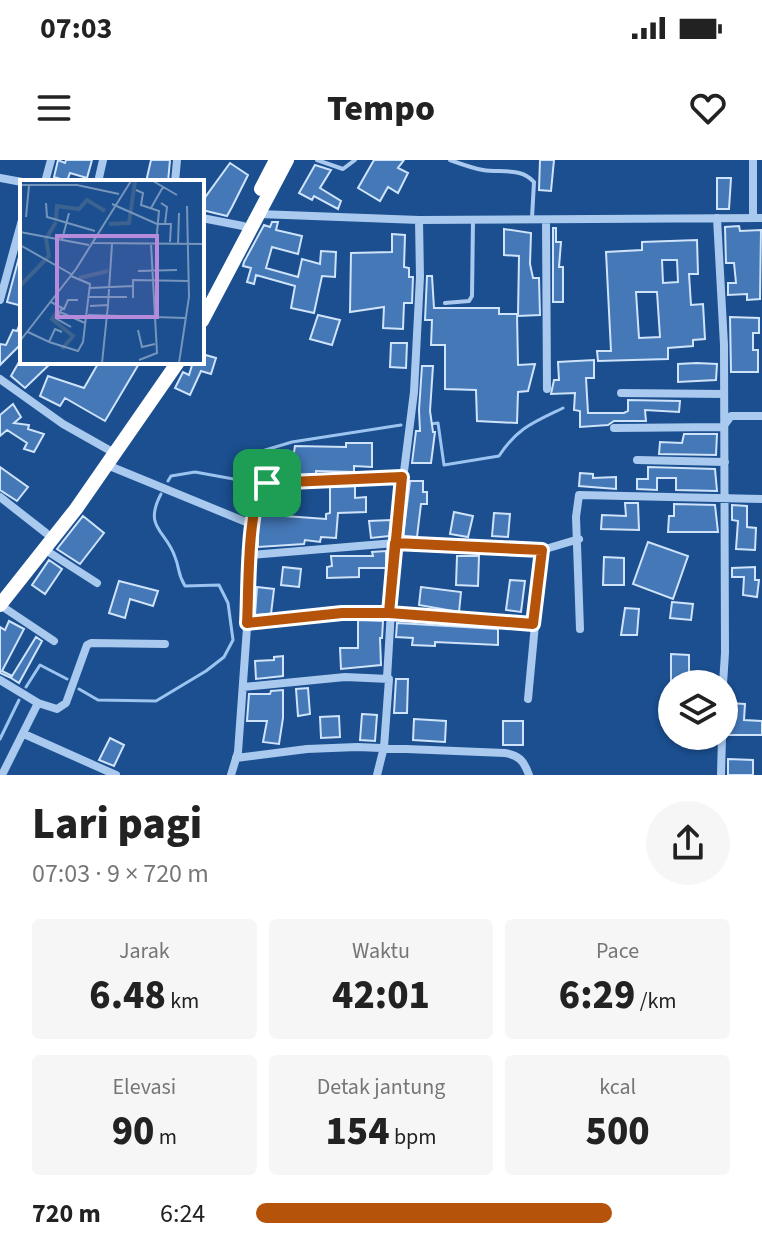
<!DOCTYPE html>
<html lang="id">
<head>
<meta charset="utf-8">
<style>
  body { margin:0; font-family:"Source Sans 3",sans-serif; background:#f6f6f6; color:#222; height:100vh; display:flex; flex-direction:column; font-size:30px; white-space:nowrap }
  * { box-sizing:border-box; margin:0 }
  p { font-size:26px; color:#767676 }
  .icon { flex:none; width:44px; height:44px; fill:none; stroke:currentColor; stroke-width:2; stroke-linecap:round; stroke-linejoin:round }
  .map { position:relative; height:615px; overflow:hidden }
  .drawer { display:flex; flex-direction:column; background:#fff; flex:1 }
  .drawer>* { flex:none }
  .fabs { position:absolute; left:658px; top:510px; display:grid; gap:16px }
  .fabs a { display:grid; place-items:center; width:80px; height:80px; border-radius:50%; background:#fff; box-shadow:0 2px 6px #0004; font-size:40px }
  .pin { position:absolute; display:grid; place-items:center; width:68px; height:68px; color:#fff; margin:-34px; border-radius:16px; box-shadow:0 4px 12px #0006 }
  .round { display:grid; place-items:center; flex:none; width:84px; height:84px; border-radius:42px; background:#f6f6f6 }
  .headline { display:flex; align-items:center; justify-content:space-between; height:136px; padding:0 32px }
  h1 { font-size:44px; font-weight:800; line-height:60px }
  .metrics { display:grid; grid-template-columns:repeat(3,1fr); gap:12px; height:136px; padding:8px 32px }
  .metrics div { display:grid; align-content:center; border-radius:8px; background:#f6f6f6; text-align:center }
  .metrics b { font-size:40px; font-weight:800 }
  .metrics small { font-size:22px; font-weight:400 }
  .metrics p { font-size:22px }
  ul { padding:0 32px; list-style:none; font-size:26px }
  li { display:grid; grid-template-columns:128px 96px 1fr; align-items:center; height:60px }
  li i { height:20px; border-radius:10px; background:#b45309 }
  .status { display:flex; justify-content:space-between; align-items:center; height:56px; padding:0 40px; background:#fff; direction:ltr }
  .status svg { height:22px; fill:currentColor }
  header { display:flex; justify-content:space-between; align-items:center; height:104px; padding:0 32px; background:#fff; font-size:36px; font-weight:800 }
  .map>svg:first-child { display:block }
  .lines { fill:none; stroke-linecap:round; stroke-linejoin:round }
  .stream { stroke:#9cc4f0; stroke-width:3 }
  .building { fill:#4478b7; stroke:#cfe3fa; stroke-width:2; fill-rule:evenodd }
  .lane { stroke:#a9c9ee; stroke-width:4 }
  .street { stroke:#a9c9ee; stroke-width:8 }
  .highway { stroke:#fff; stroke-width:14 }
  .route-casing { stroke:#fff; stroke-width:16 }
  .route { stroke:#b45309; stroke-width:10 }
  .inset-river { fill:none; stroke:#3c6290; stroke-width:4 }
  .inset-road { fill:none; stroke:#7695bc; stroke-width:2 }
  .view { fill:#b68bdc; fill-opacity:0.15; stroke:#b68bdc; stroke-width:4 }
  .inset-edge { fill:none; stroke:#fff; stroke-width:4 }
</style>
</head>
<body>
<div class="status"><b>07:03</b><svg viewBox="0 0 49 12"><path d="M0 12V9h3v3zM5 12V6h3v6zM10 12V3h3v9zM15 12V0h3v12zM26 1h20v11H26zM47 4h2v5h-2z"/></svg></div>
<header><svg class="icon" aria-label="menu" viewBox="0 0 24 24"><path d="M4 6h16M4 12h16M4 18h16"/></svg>Tempo<svg class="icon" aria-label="heart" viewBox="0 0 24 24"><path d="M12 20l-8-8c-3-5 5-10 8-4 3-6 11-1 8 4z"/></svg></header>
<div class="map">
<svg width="762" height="615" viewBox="0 0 762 615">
  <rect width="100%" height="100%" fill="#1b4f8f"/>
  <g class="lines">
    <path class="stream" d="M430,264L438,263L444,305L499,296C517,268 534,262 563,248
      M168,321L171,316L195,312L239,320L263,318L262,291L292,282L401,265
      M26,527L40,505L67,519
      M79,529L98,540L156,541L206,511L224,497L233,480L228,443L219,425L185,426C177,413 180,409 175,397C166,370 143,368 161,334
      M0,579L19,540"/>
  </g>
  <path class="building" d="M58,0L65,3L66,0H92L87,18L70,13L67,21L54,17Z
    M151,0H170L168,22H146Z
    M374,0H404L398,8L408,13L398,33L388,27L380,41L358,28Z
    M540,0H554L551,31L539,30Z
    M230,3L248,15L232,47L227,56L202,50V33L206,36Z
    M315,5L331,10L320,28L341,41L338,49L314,36L312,40L299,33Z
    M717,18H731L729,49H717Z
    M272,62H278L276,70L302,76L298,94L272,87L266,108L298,117L302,99L320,104L321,91L336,92L335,117L322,116L314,153L291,148L295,126L256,115L254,124L247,122L251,108L243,106L244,102L264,65L270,67Z
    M739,66L740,71L761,70L760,139L747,140V134L728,135V123H736L734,103H726L725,67Z
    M553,68H556V82H561L559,107H563V142H553Z
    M504,69L531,73L530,104L533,118H539L540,155L518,156L519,96L504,95Z
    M392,74L405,75L404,107L409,108V117H413L412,143H404L403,169L383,168L384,147L350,152L351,93L392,92Z
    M697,80L698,114H689L691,145L703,144L705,179L693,180V186L668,188V199L598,201L597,191H611L606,92L642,90V82ZM662,100H677L678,122L663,123ZM636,132H657L660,177L639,178Z
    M21,90H22V146L7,142Z
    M427,116H432L434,148H499V154H517L518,205L535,204L528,231L518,232L517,263L477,261L476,230L445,229V185H431L432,160H425Z
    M318,155L340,160L332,185L310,179Z
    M730,157L759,158V173H753V190H758V212H731Z
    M22,159V183L0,205V184L6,185L13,170L17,171Z
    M391,183H407L406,208L390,207Z
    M202,194L216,198L211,214L201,211L190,235L175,228L183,212L189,215L193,202H202Z
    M594,200V218H586L588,253H624L628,251V240L680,241L679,252L645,250L646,261H614L608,265L580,267V251L574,250L575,233L551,234L554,220H559L558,202Z
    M19,202H52L25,228L11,216Z
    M99,202H140L105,261L65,238L60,246L40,236L48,216L84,228Z
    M697,203L717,204L716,220L678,222V204Z
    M422,206H433L430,251L433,272H435L431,303H412L416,271H420L419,250Z
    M13,244L21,257L14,263L29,265L28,269L44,274L34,292L24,289L27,283L7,270L0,276V255Z
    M684,274H717L716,295L659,294L660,282L682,283Z
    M346,283H372V307L354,306V312L316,311V314L300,315L274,312L275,292H294L295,286L346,287Z
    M0,307L28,327L17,341L0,330Z
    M648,307L715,309L717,331L676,330V318H657V330L637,329V319H648Z
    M580,313L593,314V318L616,317V329L579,326Z
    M410,321H423V332H427V344H421L417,377L403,376Z
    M355,326V338L366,337V352L338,353L336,378L321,377L320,382L305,380L304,384L258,387V365L265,333L268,331L288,333L285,356L326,359V354L330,353V327Z
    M625,343H638L639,370L601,369L602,355L626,356Z
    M674,344L715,345L718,372H668L669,356H674Z
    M732,345L747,346V367L756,368L755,390L736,389L738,361L732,360Z
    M454,352L473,356L468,377L450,374Z
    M494,353L510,354L508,377L492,376Z
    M83,356L104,373L80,404L57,389Z
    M391,360L389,376L371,378L369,361Z
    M648,382L688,396L673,439L633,424Z
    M386,391V408H359V417L327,418V407L332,406L331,396H373L372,392Z
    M457,396H479L478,426L456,425Z
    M604,397L624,398V425H603Z
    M49,400L62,409L45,434L32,425Z
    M283,407L301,409L299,427L281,425Z
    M755,407V420H759L757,437L743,435L744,417H732V408Z
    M510,420L525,421L521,452L506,450Z
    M119,421L158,431L153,446L130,439L125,458L109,453Z
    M257,427L274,429L271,454L255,455Z
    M421,427L461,432L459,452L419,445Z
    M672,442L693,444L691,460L670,458Z
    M625,448L639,449L637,475H621Z
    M358,460L383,461L382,478H380L381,505L341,509L340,488H358Z
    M9,461L24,469L2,511L12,516L36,477L42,481L19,523L11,518L12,516L11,518L0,513V467L5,470Z
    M397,463L498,469V485L435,482V486L412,485L413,478L396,477Z
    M671,494L689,495V523H671Z
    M283,496V516L256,519L255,501L274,500V497Z
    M396,519H408L407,553H394Z
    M308,528L310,554L298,556L296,529Z
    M283,530V558L279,584L263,582L267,561H247L249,534H270L271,531Z
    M729,543L745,544L744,560L762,561V575H729Z
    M362,554L377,555L375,581L360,580Z
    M339,556L340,577L321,578L320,557Z
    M414,559L446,561L445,582L413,580Z
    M503,561H523V585H503Z
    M110,578L124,585L114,606L99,600Z
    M728,599L753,600V615H728Z"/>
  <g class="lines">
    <path class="lane" d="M317,0L343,9L355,0
      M450,0C461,4 472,8 483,10C501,13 521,7 534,22L532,58
      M445,143L469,141L472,136L473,60"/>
    <path class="street" d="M753,0V58
      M0,18L22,22
      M45,22L51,0
      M98,22L103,0
      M175,22L177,0
      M259,54L419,60L762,58
      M202,58L243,66
      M717,58L724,185L725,493L723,524
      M546,61L547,229
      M0,140L22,60
      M0,219L63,264L109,290
      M621,233L724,234
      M614,268L723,267L731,256H762
      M637,300L725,302
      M107,305L251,364L250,426L238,592L231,615
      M0,337L46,373
      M251,364L259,329L267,323L402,317
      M44,389L97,423
      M251,395L395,383L542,390L579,379
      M0,445L54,481
      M247,463L361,452L533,464
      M580,469L576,357L579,335L762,339
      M387,518L395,383L414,232L420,117L419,60
      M0,520L38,543L57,549L66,543L87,485L91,483L165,484
      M243,527L345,517L389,519L384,587L377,615
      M528,539L542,390
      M24,574L116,615
      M236,598L307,589L357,587L505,593C519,595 524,601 529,615
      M2,615L38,543
      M721,615L722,576"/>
    <path class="highway" d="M261,29L276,0
      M202,161L287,0
      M0,445L76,349L178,202"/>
  </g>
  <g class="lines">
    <g class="route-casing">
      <path id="route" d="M267,323C246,335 249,437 247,463L342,453H389L395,383L542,390L533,464L389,453L402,317L267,323"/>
    </g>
    <use href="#route" class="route"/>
  </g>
  <g transform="translate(20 20)">
    <rect width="184" height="184" fill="#1b4f8f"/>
    <path class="inset-river" d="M36,39L37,26L59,29L67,20L85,31M89,44L109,43L115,1M59,98L88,91M0,106L29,76L26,59L36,42M39,129L32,139L53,156L42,169"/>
    <path class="inset-road" d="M133,1L157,15M0,5H57L99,14M116,10L123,13L121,25L139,31L136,64M26,23L27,37L75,51M141,23L147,27L145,44M92,24L137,44H151L150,62M131,28L143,7M6,37L9,6M0,52L69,65M42,60L49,33M73,63L184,64M158,64L159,33M0,65L51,94M118,91L157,90M70,108L113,106M69,117H107M113,118V100L169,101M31,122L44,129L48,120H58M88,125L92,64M70,126L88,125L82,183M42,128L37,139L51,147M40,132L65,143M68,135L166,138M118,150L122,167L135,164M8,152L29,162L35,149L42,152M0,161L56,89L111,1M29,162L58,171L63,162L70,104L51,96M119,180L137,173L131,64M159,183L169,117L167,26"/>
    <path class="view" d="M37,56H137V137H37Z"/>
    <rect width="184" height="184" class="inset-edge"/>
  </g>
</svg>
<div class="fabs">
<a><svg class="icon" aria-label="layers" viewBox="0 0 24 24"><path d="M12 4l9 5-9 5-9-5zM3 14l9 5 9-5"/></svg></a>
</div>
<div class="pin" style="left:267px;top:323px;background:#1e9e55"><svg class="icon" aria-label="arrive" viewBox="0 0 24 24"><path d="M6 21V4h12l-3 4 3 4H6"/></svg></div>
</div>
<section class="drawer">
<div class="headline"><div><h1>Lari pagi</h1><p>07:03 · 9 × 720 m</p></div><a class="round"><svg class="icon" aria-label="share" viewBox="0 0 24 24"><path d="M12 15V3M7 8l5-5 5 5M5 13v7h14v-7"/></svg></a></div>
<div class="metrics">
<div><p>Jarak</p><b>6.48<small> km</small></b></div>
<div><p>Waktu</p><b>42:01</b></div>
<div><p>Pace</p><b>6:29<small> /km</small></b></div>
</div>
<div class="metrics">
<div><p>Elevasi</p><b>90<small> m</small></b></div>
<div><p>Detak jantung</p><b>154<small> bpm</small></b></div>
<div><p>kcal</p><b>500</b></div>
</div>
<ul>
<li><b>720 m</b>6:24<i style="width:75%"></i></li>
</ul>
</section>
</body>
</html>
